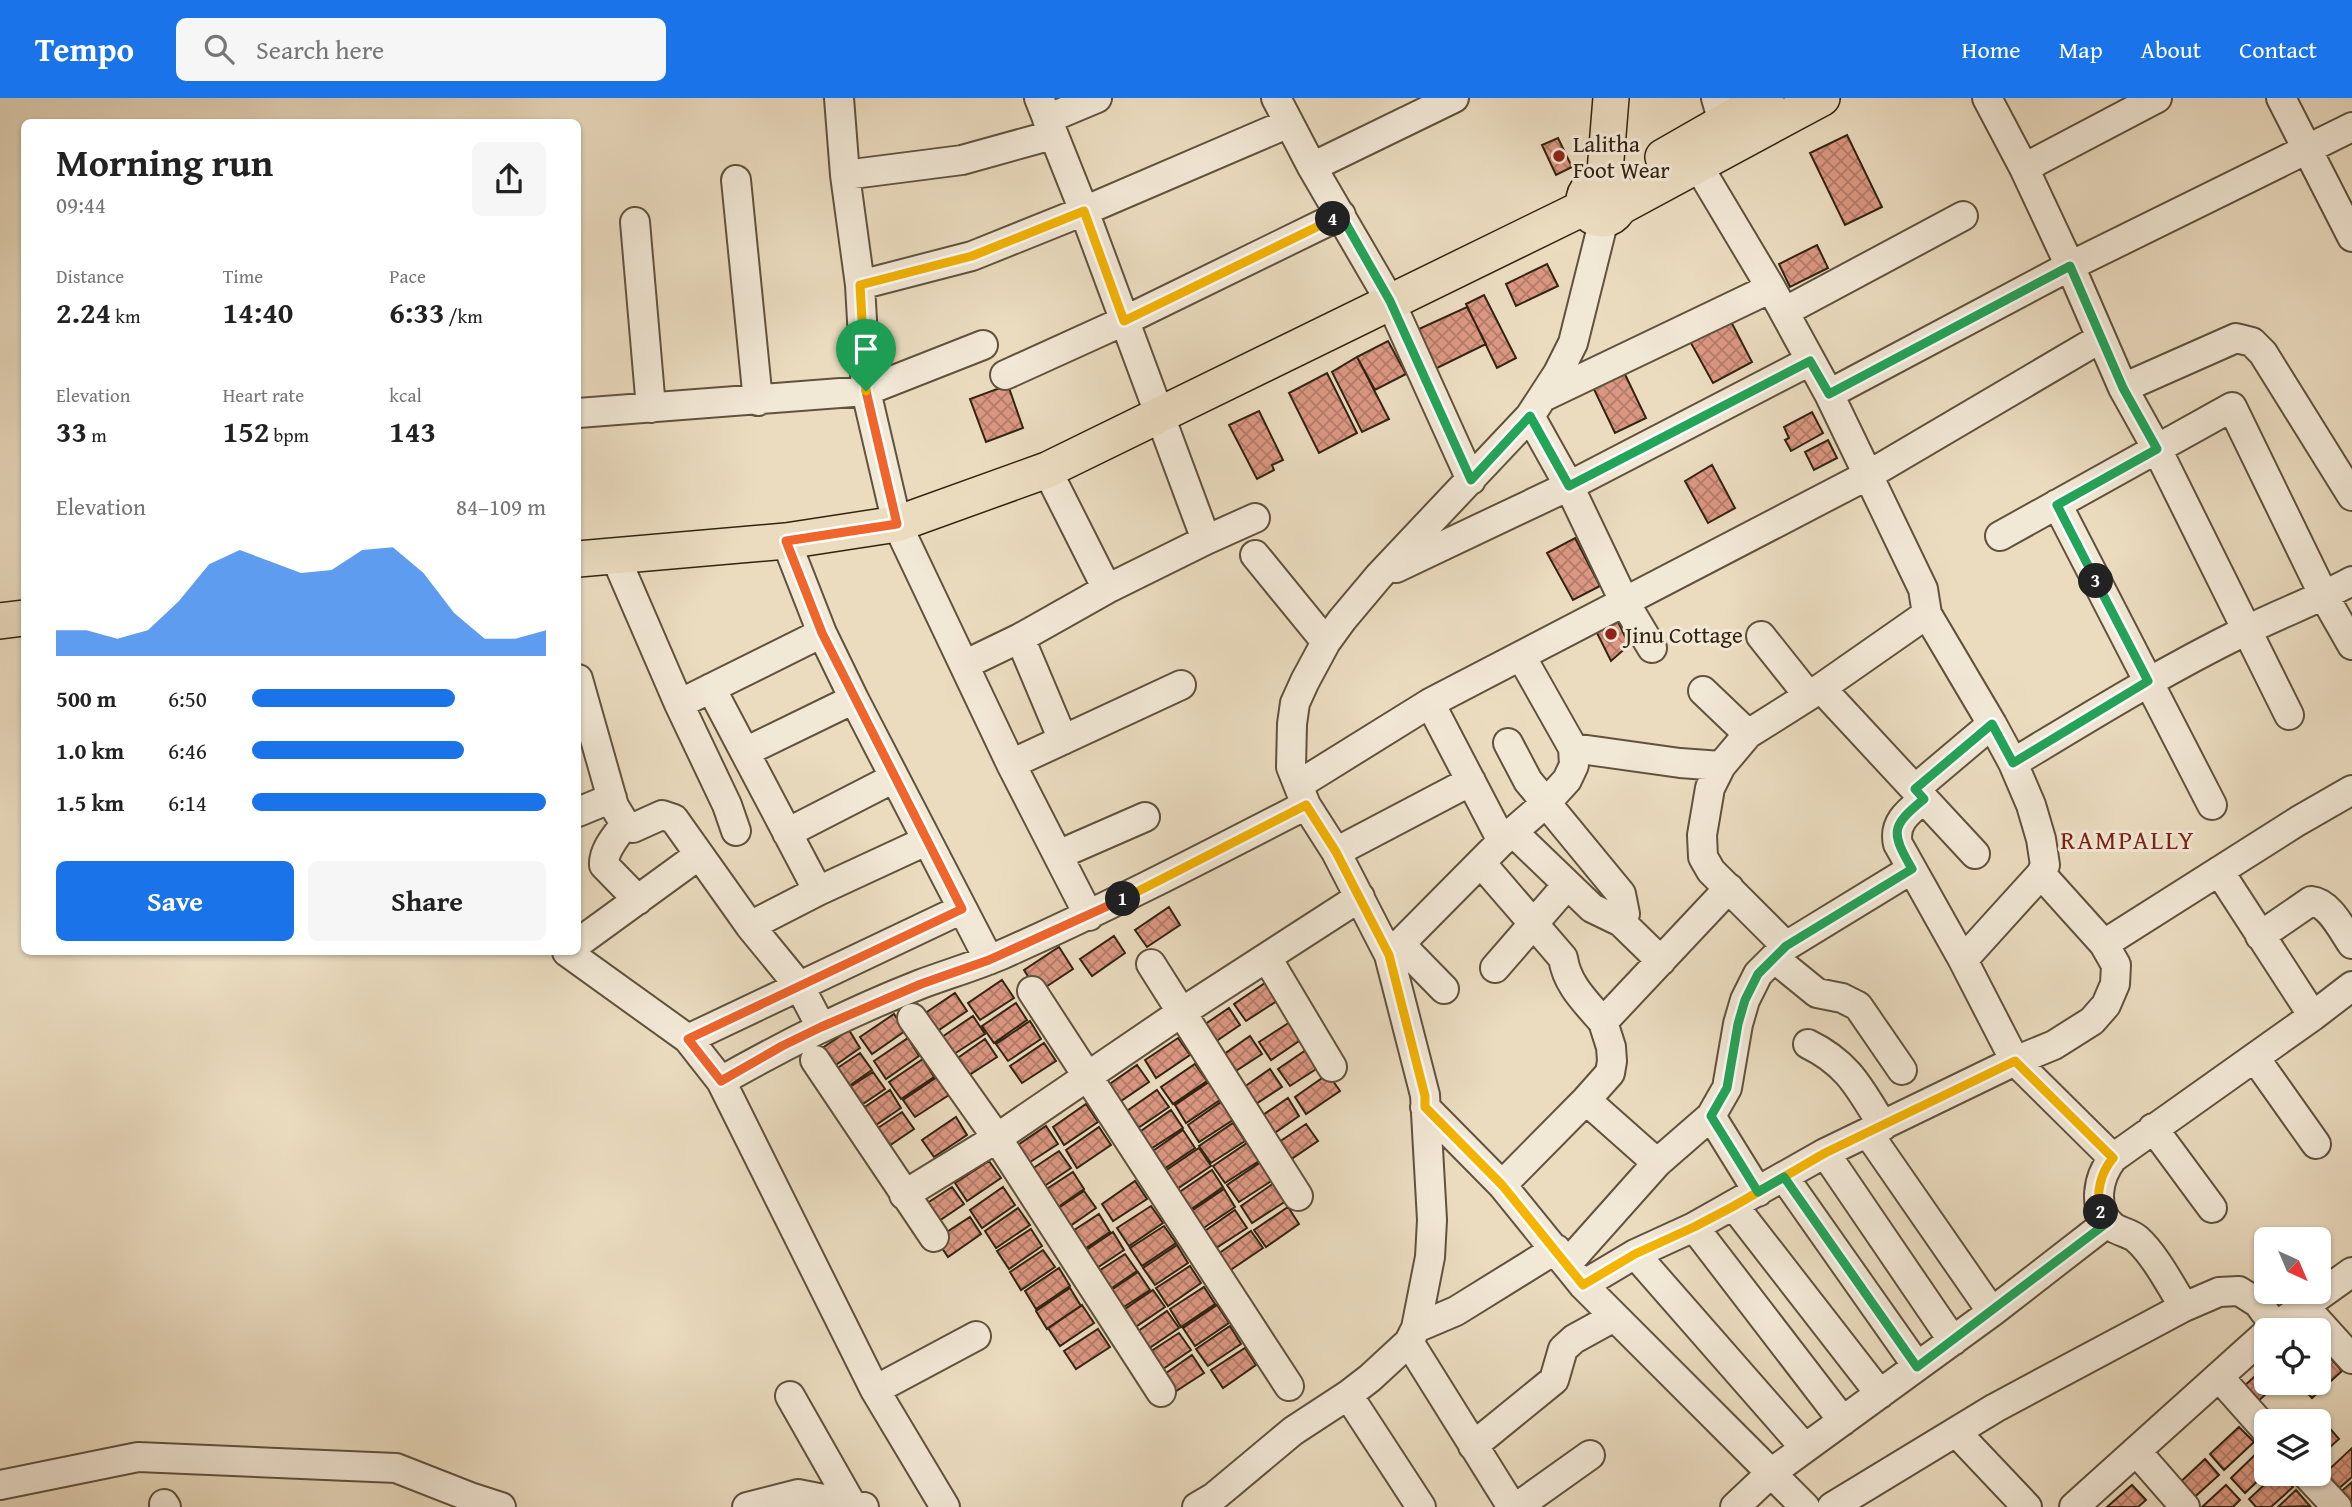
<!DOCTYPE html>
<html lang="en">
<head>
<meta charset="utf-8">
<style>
  body { margin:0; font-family:"Gentium Book Plus",serif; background:#f6f6f6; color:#222; height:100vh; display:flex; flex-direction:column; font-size:26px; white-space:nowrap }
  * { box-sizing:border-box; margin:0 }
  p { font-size:23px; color:#767676 }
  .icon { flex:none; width:38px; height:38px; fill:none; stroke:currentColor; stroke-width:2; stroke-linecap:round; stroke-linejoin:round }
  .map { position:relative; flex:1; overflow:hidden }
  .drawer { position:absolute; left:21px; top:21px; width:560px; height:836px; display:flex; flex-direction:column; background:#fff; border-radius:10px; box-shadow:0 2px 5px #0004 }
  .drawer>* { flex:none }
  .needle { width:46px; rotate:136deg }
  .controls { position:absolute; left:2254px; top:1129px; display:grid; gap:14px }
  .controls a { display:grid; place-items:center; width:77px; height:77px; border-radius:10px; background:#fff; box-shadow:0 2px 5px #0004; font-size:35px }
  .pin { position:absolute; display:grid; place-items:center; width:60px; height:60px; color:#fff; margin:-72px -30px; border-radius:50% 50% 50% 0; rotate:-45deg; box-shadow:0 0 7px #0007 }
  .pin .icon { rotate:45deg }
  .km { position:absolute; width:35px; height:35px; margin:-18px; border-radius:50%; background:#222; color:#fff; font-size:19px; line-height:35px; text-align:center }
  .round { display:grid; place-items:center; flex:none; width:74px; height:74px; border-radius:10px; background:#f6f6f6 }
  .headline { display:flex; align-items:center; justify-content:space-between; height:119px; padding:0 35px }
  h1 { font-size:38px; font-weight:800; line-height:52px }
  .stats { display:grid; grid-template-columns:repeat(3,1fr); gap:10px; height:119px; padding:7px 35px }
  .stats div { display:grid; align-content:center }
  .stats b { font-size:30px; font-weight:800 }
  .stats small { font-size:19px; font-weight:400 }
  .stats p { font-size:19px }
  .chart { height:196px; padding:14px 35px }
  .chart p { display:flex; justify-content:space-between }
  .chart svg { width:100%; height:126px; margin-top:7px; fill:#1a73e8; opacity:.7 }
  .action { display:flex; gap:14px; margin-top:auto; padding:14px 35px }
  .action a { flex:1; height:80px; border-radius:10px; background:#1a73e8; color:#fff; font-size:28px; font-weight:800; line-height:80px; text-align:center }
  .action a+a { background:#f6f6f6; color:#222 }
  ul { padding:0 35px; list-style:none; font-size:23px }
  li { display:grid; grid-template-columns:112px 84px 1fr; align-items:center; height:52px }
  li i { height:18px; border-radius:9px; background:#1a73e8 }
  header { display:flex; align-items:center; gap:42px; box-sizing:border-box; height:98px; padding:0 35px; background:#1a73e8; color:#fff }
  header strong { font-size:33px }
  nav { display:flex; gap:38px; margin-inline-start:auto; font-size:24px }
  .search { width:490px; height:63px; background:#f6f6f6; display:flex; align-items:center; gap:18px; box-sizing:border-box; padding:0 24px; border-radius:10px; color:#767676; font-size:26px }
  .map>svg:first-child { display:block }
  .building { fill:url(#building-cross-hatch); stroke:#312410; stroke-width:2 }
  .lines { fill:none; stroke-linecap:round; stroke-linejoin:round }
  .minor-casing { stroke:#60523c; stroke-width:32 }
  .major-casing { stroke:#312410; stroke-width:38 }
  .minor { stroke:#f2e8d6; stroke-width:28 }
  .major { stroke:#ebdcc0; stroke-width:35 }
  .split-1-casing { stroke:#fff; stroke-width:14 }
  .split-2-casing { stroke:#fff; stroke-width:14 }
  .split-3-casing { stroke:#fff; stroke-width:14 }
  .split-4-casing { stroke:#fff; stroke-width:14 }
  .split-5-casing { stroke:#fff; stroke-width:14 }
  .split-1 { stroke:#f0652b; stroke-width:9 }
  .split-2 { stroke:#f5b400; stroke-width:9 }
  .split-3 { stroke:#22a559; stroke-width:9 }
  .split-4 { stroke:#22a559; stroke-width:9 }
  .split-5 { stroke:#f5b400; stroke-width:9 }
  .poi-dot { fill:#8f2418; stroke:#f2e8d6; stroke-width:2.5 }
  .labels { text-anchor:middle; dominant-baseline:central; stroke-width:6; stroke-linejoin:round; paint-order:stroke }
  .poi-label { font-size:23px; fill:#312410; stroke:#f2e8d6; text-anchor:start }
  .quarter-label { font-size:26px; letter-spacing:2px; fill:#7a1f14; stroke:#f2e8d6 }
</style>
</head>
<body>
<header>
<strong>Tempo</strong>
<div class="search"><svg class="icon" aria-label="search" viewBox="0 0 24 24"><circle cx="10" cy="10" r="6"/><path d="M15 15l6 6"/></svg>Search here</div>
<nav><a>Home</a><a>Map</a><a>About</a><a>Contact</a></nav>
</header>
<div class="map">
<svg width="2352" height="1409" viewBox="0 0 2352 1409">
  <defs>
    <pattern id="building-cross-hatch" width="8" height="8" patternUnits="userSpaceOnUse" patternTransform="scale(1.75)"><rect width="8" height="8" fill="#dc9782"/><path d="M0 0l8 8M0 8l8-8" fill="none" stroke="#b37b69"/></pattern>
  </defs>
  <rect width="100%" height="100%" fill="#ebdcc0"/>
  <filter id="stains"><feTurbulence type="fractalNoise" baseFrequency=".00286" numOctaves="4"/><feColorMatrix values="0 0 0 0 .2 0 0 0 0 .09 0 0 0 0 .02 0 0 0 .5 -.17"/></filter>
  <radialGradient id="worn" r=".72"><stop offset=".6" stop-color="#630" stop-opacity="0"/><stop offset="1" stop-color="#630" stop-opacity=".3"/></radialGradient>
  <path class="building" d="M1847,37L1882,109L1845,127L1810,55Z
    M1558,40L1572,69L1556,77L1542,47Z
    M1817,147L1828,170L1790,189L1779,166Z
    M1547,166L1558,188L1516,208L1506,186Z
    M1484,197L1516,260L1497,270L1466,206Z
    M1467,209L1486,246L1427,275L1408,236Z
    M1726,214L1752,264L1713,285L1686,236Z
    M1388,243L1406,276L1375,292L1357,259Z
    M1357,259L1389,321L1362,334L1332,274Z
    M1621,268L1646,320L1615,335L1590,283Z
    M1327,275L1357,335L1319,355L1289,295Z
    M1008,287L1023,330L986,344L970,301Z
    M1259,313L1283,362L1272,367L1274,372L1257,381L1229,327Z
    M1812,314L1823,335L1791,353L1785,342L1789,340L1784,329Z
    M1828,342L1837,360L1814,372L1805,354Z
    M1712,367L1735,410L1708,425L1685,383Z
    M1575,440L1600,488L1573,502L1547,455Z
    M1614,515L1629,547L1611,563L1592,525Z
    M1169,809L1180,827L1147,849L1135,832Z
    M1114,838L1125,855L1092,878L1080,861Z
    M1059,849L1073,871L1038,894L1024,872Z
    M1002,882L1014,900L980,922L968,905Z
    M1268,883L1280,901L1246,923L1234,906Z
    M955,895L967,913L933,936L921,918Z
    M1016,905L1027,922L994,945L982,928Z
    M1229,910L1240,927L1206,950L1195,933Z
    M894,916L905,933L872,956L860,939Z
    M973,918L985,936L951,958L939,941Z
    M1293,922L1305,939L1271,962L1259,944Z
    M1030,923L1041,941L1008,963L996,946Z
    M849,932L860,950L827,973L815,955Z
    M1250,938L1262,956L1228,978L1217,961Z
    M908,940L919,958L886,981L874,963Z
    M1178,940L1190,957L1156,980L1145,962Z
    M985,941L997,959L963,981L952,964Z
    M1044,945L1056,963L1022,985L1010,968Z
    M1312,948L1324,966L1290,988L1278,971Z
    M860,955L872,972L839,995L827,977Z
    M923,961L934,979L901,1001L889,984Z
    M1195,966L1207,983L1173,1006L1161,989Z
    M1137,967L1149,984L1115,1007L1104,990Z
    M1270,971L1282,989L1248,1011L1237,994Z
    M873,974L885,991L851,1014L839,996Z
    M1328,976L1340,993L1306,1016L1295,999Z
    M937,979L949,997L915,1019L903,1002Z
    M1209,984L1220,1002L1186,1025L1175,1007Z
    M890,992L901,1010L867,1033L856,1015Z
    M1157,992L1169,1009L1135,1032L1124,1015Z
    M1288,1000L1299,1018L1266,1041L1254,1023Z
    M1221,1004L1233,1022L1199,1044L1188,1027Z
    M1086,1006L1098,1024L1064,1047L1053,1029Z
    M1171,1012L1183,1030L1149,1052L1138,1035Z
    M902,1014L914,1031L880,1054L869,1036Z
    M956,1019L967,1037L934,1059L922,1042Z
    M1233,1025L1245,1043L1211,1065L1199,1048Z
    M1306,1026L1318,1043L1284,1066L1273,1048Z
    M1046,1028L1058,1046L1024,1068L1012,1051Z
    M1099,1029L1111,1047L1077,1070L1066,1052Z
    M1183,1032L1195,1050L1161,1073L1150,1055Z
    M1247,1045L1259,1063L1225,1085L1213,1068Z
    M1199,1050L1211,1068L1177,1091L1165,1073Z
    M1059,1053L1071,1070L1037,1093L1026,1075Z
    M989,1063L1001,1080L967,1103L955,1085Z
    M1261,1064L1273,1082L1239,1104L1227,1087Z
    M1212,1072L1223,1089L1190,1112L1178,1095Z
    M1073,1074L1084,1091L1051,1114L1039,1096Z
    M1135,1083L1147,1101L1113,1123L1102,1106Z
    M1274,1085L1286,1103L1252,1125L1241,1108Z
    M952,1089L964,1106L930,1129L918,1111Z
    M1003,1089L1015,1107L982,1130L970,1112Z
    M1224,1091L1235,1109L1202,1131L1190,1114Z
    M1084,1093L1096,1110L1063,1133L1051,1115Z
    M1151,1108L1163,1125L1129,1148L1117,1130Z
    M1288,1109L1299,1126L1266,1149L1254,1132Z
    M1018,1110L1030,1127L996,1150L985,1133Z
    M1235,1112L1247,1130L1213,1152L1202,1135Z
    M1099,1116L1110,1134L1077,1156L1065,1138Z
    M970,1119L981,1136L948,1159L936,1141Z
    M1164,1128L1176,1145L1142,1168L1130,1150Z
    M1031,1131L1042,1148L1009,1171L997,1153Z
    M1251,1133L1263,1150L1229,1173L1218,1156Z
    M1113,1134L1124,1152L1091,1174L1079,1157Z
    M1177,1147L1188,1165L1155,1187L1143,1170Z
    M1043,1152L1055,1169L1021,1192L1010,1174Z
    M1125,1156L1137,1173L1103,1196L1091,1178Z
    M1190,1168L1201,1185L1168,1208L1156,1190Z
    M1059,1170L1070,1188L1036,1211L1025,1193Z
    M1138,1174L1150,1192L1116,1214L1104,1197Z
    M1204,1189L1215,1206L1181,1229L1170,1211Z
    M1070,1190L1081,1208L1047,1231L1036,1213Z
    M1153,1192L1165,1209L1131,1232L1119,1215Z
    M1082,1207L1094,1225L1060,1248L1048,1230Z
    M1217,1207L1229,1225L1195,1248L1183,1230Z
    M1167,1213L1179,1230L1145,1253L1134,1236Z
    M1230,1228L1241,1246L1208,1268L1196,1251Z
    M1098,1231L1110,1249L1076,1271L1064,1253Z
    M1179,1235L1191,1252L1157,1275L1145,1257Z
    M1245,1250L1256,1267L1223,1290L1211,1272Z
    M1192,1257L1204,1275L1170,1297L1159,1280Z
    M2328,1257L2342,1273L2312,1300L2298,1285L2319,1284V1265Z
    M2266,1268V1284H2279L2256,1305L2242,1290Z
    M2325,1325L2339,1341L2319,1359V1331Z
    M2239,1329L2254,1344L2224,1372L2210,1356Z
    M2352,1350V1379L2336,1393L2322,1378Z
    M2260,1352L2266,1359V1375L2245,1395L2231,1380Z
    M2205,1361L2219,1377L2189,1404L2175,1389Z
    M2276,1376H2281L2293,1389L2271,1409H2256L2249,1401Z
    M2352,1384V1409H2348L2337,1397Z
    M2132,1387L2146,1402L2138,1409H2107Z
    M2226,1387L2240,1402L2233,1409H2202Z
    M2296,1392L2310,1408L2278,1409Z"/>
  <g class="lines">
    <g class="minor-casing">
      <path id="minor" d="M839,0L845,77L860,187L866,293L897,426L1011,666L1089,818
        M1039,0L1084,113L1206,442
        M1276,0L1312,69L1390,203L1471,382
        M1716,0L1723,24
        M1987,0L2024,70L2070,168L2123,290L2157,351L2289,617
        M2281,0L2352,139
        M1047,21L1097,0
        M1697,66L1771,190L1829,296L1923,491L1927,516L1992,626L2013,665L2031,707L2041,741L2045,767L2041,776L1963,862
        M1312,69L1454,0
        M2024,70L2157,0
        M845,77L962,62L1052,37
        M736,82L758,303
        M635,124L651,310
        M860,187L972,158L1084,113L1289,25
        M1784,214L1963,118
        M1005,277L1124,223L1341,117
        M2123,290L2236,240L2252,244L2263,255L2352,398
        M1829,296L2070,168L2352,29
        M1543,299L1771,190
        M578,315L866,293L983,247
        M1530,318L1569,388L1624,503L1652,550
        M2057,406L2212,707
        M2000,438L2232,309L2324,498L2352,547
        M786,443L822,535L854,601L989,862
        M1255,457L1326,544
        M615,458L679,606
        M1396,470L1569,388L1810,263
        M1107,491L1206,442L1255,420
        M1761,538L1808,597
        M1020,540L1063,642
        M964,567L1020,540L1107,491L1047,372
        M578,581L614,708L625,726L633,730L662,717L674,721L750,828L800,889L821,929
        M711,590L818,793
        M1821,590L1975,756
        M1703,593L1748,636
        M1430,605L1502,743
        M1508,645L1528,683L1621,796L1625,816L1621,824
        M1573,650L1680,665L1721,668
        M745,654L854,601
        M2013,665C2089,619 2165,572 2245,533C2281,515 2317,502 2352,483
        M1011,666L1181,587
        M1298,687L1430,605L1870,376L2101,240
        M1915,691L1992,626
        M1924,701C1908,714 1893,725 1898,746L1963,862L2015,963L2113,1060
        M578,714L612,700
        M625,726C617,737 603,752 604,767L638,802
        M736,733L727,707L679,606L822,535
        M1513,734L1592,810L1621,824L1661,863
        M787,735L894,680
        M1336,754L1471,683
        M1058,757L1145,719
        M1481,765L1563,860C1567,887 1586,904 1603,924
        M2219,773L2313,918
        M750,828L818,793L926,743
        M2260,838L2311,803C2330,805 2342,832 2352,846
        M578,845L699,757
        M1400,846L1444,891
        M2104,846L2298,723L2352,692
        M1786,848L1711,773L1703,759L1702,737L1710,690L1721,668L1748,636L1821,590L1927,516
        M567,854L688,941L721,983L875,1292L945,1409
        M1389,857L1502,743L1546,705L1567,682L1574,667L1573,650L1521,558
        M1267,860L1332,969
        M1774,860L1817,895L1842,900L1858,908L1902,972
        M1151,866L1298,1098
        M1495,870L1567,787
        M1032,893L1289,1288
        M912,920L997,1040L1161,1294
        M688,941L962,811
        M1808,946C1849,966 1860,991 1883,1028
        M2255,960L2316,1046
        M815,962L934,1139
        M721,983C786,946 852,913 921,886C948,876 975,868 1001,857C1105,811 1205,759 1306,707
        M1586,1002L1657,1065
        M1425,1009L1502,1087L1583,1187L1805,1409
        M1711,1018L1758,1094
        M2153,1030L2212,1110
        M1868,1035L1992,1214
        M1825,1055L1953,1243
        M1784,1079L1917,1268
        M1502,1087L1586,1002L1610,975L1612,963L1611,949L1603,924L1729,790
        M904,1097L997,1040L1182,914L1360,799
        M1734,1108L1880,1296
        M1694,1129L1843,1323
        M1635,1156L1805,1350
        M1567,1166L1657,1065L1711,1018L1727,990L1738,926L1745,902L1758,876L1786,848L1912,771
        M1583,1187L1635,1156L1694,1129L1825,1055L2015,963L2054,947L2092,923L2106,907L2115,886L2116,867L2104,846L2041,776
        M2304,1208L2352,1261
        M2184,1209C2171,1188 2155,1157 2137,1141C2130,1135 2120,1134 2113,1129C2091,1111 2098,1079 2113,1060L2313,918L2352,888
        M1416,1230L1456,1213L1556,1151
        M2271,1232L2352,1174
        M1409,1244L1512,1409
        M2219,1279L2266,1332
        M875,1292L976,1238
        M1348,1297L1421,1409
        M790,1298L852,1407
        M1956,1334L2027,1409
        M1473,1348L1554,1282L1563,1251L1574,1241L1614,1219
        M2137,1354L2185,1409
        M2306,1376L2337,1409
        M0,1387L138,1359L396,1370L470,1399L501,1409
        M164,1406L166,1409
        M747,1409L798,1396L864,1409
        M1197,1409L1214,1399L1293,1333L1348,1297L1370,1280L1409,1244L1416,1230L1430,1159L1432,1122L1425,997L1389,857L1336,754L1306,707L1291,669L1292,626L1295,605L1305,583L1326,544L1342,522L1379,478L1530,318L1558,275L1573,245L1604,121
        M1517,1409L1590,1357
        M1735,1409L1771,1375L1992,1214L2108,1124
        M1832,1409L1995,1310L2184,1209L2219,1194L2239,1193L2258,1205L2275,1228
        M2074,1409L2266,1236"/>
    </g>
    <g class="major-casing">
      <path id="major" d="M1663,59L1766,0
        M1584 103a18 18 0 1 1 36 0a18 18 0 1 1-36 0Z
        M1604,86L1611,0
        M1618,110L1822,0
        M578,461L786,443L897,426L1047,372L1585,109
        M0,523L24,520"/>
    </g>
    <use href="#minor" class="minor"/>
    <use href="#major" class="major"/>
  </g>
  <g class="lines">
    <g class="split-1-casing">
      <path id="split-1" d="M866,293L897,426L786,443L822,535L962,811L688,941L721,983L782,948L821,929L921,886L989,862L1123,801"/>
    </g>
    <g class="split-2-casing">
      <path id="split-2" d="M1123,801L1306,707L1336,754L1389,857L1425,998V1009L1502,1087L1583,1187L1635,1156L1694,1129L1734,1108L1825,1055L2015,963L2113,1060C2101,1074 2095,1096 2101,1114"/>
    </g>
    <g class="split-3-casing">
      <path id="split-3" d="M2096,483L2148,583L2013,665L1992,626L1915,691L1924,701C1890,729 1891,734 1912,771L1786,848L1758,876L1745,902L1738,926L1727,990L1711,1018L1758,1094L1784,1079L1917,1269L2108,1124L2101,1114"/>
    </g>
    <g class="split-4-casing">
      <path id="split-4" d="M1333,121L1341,117L1390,203L1471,382L1530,318L1569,388L1810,263L1829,296L2070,168L2123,290L2157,351L2057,407L2096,483"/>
    </g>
    <g class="split-5-casing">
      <path id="split-5" d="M866,293L860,187L972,158L1084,113L1124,223L1333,121"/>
    </g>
    <use href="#split-1" class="split-1"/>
    <use href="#split-2" class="split-2"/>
    <use href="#split-3" class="split-3"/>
    <use href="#split-4" class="split-4"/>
    <use href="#split-5" class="split-5"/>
  </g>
  <g class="poi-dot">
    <circle cx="1559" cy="58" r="7"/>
    <circle cx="1611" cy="536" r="7"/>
  </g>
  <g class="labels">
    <g class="poi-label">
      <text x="1573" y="45">Lalitha<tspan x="1573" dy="26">Foot Wear</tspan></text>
      <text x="1625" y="536">Jinu Cottage</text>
    </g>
    <g class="quarter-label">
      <text x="2128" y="741">RAMPALLY</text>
    </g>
  </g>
  <rect width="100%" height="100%" filter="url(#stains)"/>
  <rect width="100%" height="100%" fill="url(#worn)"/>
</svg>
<div class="controls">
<a><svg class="needle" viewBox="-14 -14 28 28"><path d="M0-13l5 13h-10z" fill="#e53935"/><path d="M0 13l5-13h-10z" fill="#767676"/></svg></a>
<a><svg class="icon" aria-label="locate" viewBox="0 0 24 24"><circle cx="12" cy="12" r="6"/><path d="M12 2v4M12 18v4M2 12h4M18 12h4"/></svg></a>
<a><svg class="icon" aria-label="layers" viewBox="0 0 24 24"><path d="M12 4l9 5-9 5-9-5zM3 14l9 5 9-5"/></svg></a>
</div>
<div class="pin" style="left:866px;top:293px;background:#1e9e55"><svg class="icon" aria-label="arrive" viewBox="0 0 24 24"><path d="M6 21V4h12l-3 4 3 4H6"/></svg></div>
<b class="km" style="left:1123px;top:801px">1</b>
<b class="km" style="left:2101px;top:1114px">2</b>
<b class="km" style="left:2096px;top:483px">3</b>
<b class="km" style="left:1333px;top:121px">4</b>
<section class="drawer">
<div class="headline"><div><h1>Morning run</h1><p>09:44</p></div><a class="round"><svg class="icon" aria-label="share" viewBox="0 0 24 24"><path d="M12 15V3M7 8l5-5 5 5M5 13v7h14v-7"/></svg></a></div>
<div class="stats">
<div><p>Distance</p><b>2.24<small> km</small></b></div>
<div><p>Time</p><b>14:40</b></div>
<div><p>Pace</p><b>6:33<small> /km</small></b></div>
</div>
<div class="stats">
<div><p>Elevation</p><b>33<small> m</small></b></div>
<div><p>Heart rate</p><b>152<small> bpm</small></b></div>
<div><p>kcal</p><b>143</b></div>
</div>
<div class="chart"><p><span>Elevation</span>84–109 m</p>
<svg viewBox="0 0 160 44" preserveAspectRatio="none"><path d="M0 44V35L10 35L20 38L30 35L40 25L50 12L60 7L70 11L80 15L90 14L100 7L110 6L120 15L130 29L140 38L150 38L160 35V44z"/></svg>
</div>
<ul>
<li><b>500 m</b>6:50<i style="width:69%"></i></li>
<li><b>1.0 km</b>6:46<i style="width:72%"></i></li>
<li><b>1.5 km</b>6:14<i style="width:100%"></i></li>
</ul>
<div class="action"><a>Save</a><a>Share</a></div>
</section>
</div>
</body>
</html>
